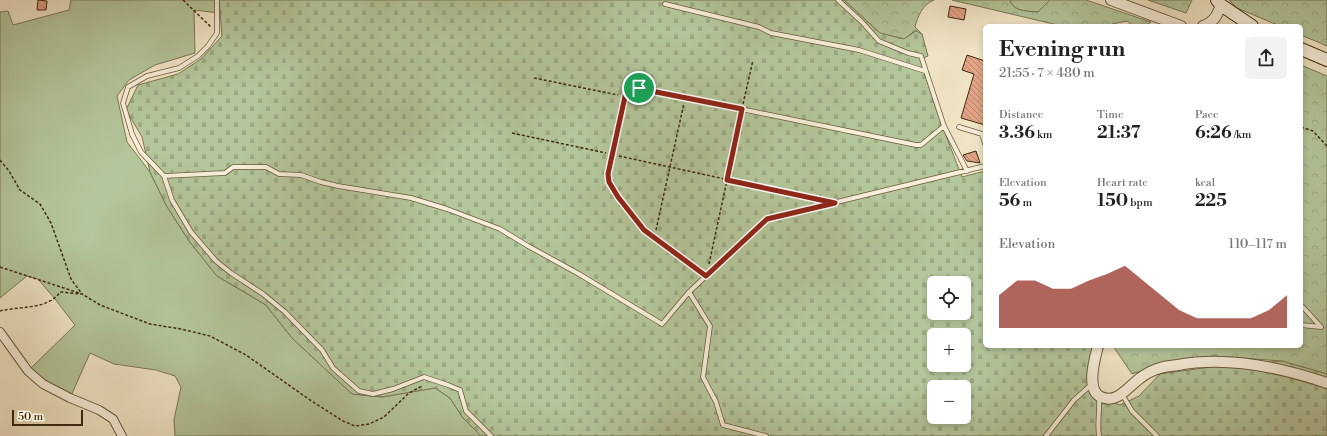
<!DOCTYPE html>
<html lang="en">
<head>
<meta charset="utf-8">
<style>
  body { margin:0; font-family:"Libre Bodoni",serif; background:#f2f2f2; color:#222; height:100vh; display:flex; flex-direction:column; font-size:15px; white-space:nowrap }
  * { box-sizing:border-box; margin:0 }
  p { font-size:13px; color:#767676 }
  .icon { flex:none; width:22px; height:22px; fill:none; stroke:currentColor; stroke-width:2; stroke-linecap:round; stroke-linejoin:round }
  .map { position:relative; flex:1; overflow:hidden }
  .sheet { position:absolute; left:983px; top:24px; width:320px; height:324px; display:flex; flex-direction:column; background:#fff; border-radius:6px; box-shadow:0 2px 6px #0003 }
  .sheet>* { flex:none }
  .buttons { position:absolute; left:927px; top:276px; display:grid; gap:8px }
  .buttons a { display:grid; place-items:center; width:44px; height:44px; border-radius:6px; background:#fff; box-shadow:0 2px 6px #0003; font-size:20px }
  .scale { position:absolute; left:12px; bottom:10px; width:71px; box-sizing:border-box; padding-left:4px; border:2px solid #402b0f; border-top:0; font-size:11px; line-height:14px; white-space:nowrap; color:#402b0f; -webkit-text-stroke:3px #f7efdb; paint-order:stroke }
  .pin { position:absolute; display:grid; place-items:center; width:34px; height:34px; color:#fff; margin:-17px; border:2px solid #fff; border-radius:50%; box-shadow:0 1px 4px #0007 }
  .round { display:grid; place-items:center; flex:none; width:42px; height:42px; border-radius:6px; background:#f2f2f2 }
  .head { display:flex; align-items:center; justify-content:space-between; height:68px; padding:0 16px }
  h1 { font-size:22px; font-weight:800; line-height:30px }
  .stats { display:grid; grid-template-columns:repeat(3,1fr); gap:6px; height:68px; padding:4px 16px }
  .stats div { display:grid; align-content:center }
  .stats b { font-size:17px; font-weight:800 }
  .stats small { font-size:11px; font-weight:400 }
  .stats p { font-size:11px }
  .chart { height:112px; padding:8px 16px }
  .chart p { display:flex; justify-content:space-between }
  .chart svg { width:100%; height:72px; margin-top:4px; fill:#8f2418; opacity:.7 }
  .map>svg:first-child { display:block }
  .green { fill:#b4c69b; stroke:#7a7855 }
  .forest { fill:url(#forest-crowns); stroke:#7a7855 }
  .cemetery { fill:url(#cemetery-stones); stroke:#7a7855; fill-rule:evenodd }
  .building { fill:url(#building-back-hatch); stroke:#402b0f }
  .lines { fill:none; stroke-linecap:round; stroke-linejoin:round }
  .service-casing { stroke:#6c5a3d; stroke-width:5.5 }
  .minor-casing { stroke:#6c5a3d; stroke-width:10 }
  .tertiary-casing { stroke:#6c5a3d; stroke-width:12 }
  .secondary-casing { stroke:#402b0f; stroke-width:14 }
  .path { stroke:#402b0f; stroke-width:1.5; stroke-dasharray:3 2; stroke-linecap:butt }
  .service { stroke:#f7efdb; stroke-width:4 }
  .minor { stroke:#f7efdb; stroke-width:8 }
  .tertiary { stroke:#f7efdb; stroke-width:10 }
  .secondary { stroke:#f7efdb; stroke-width:12 }
  .route-casing { stroke:#fff; stroke-width:8 }
  .route { stroke:#8f2418; stroke-width:5 }
</style>
</head>
<body>
<div class="map">
<svg width="1327" height="436" viewBox="0 0 1327 436">
  <defs>
    <pattern id="forest-crowns" width="20" height="18" patternUnits="userSpaceOnUse"><rect width="20" height="18" fill="#b4c69b"/><path d="M2 6a3 3 0 1 1 6 0M12 15a3 3 0 1 1 6 0" fill="none" stroke="#9caa84"/></pattern>
    <pattern id="cemetery-stones" width="16" height="16" patternUnits="userSpaceOnUse"><rect width="16" height="16" fill="#b4c69b"/><path d="M2 7V4a2 2 0 0 1 4 0v3zM10 15v-3a2 2 0 0 1 4 0v3z" fill="#9caa84"/></pattern>
    <pattern id="building-back-hatch" width="6" height="6" patternUnits="userSpaceOnUse"><rect width="6" height="6" fill="#e3a487"/><path d="M-1 5l2 2M0 0l6 6M5-1l2 2" fill="none" stroke="#b9866d"/></pattern>
  </defs>
  <rect width="100%" height="100%" fill="#f2e6c7"/>
  <filter id="stains"><feTurbulence type="fractalNoise" baseFrequency=".005" numOctaves="4"/><feColorMatrix values="0 0 0 0 .2 0 0 0 0 .09 0 0 0 0 .02 0 0 0 .5 -.17"/></filter>
  <radialGradient id="worn" r=".72"><stop offset=".6" stop-color="#630" stop-opacity="0"/><stop offset="1" stop-color="#630" stop-opacity=".3"/></radialGradient>
  <path class="green" d="M71,0H219V13L194,10L195,53L155,65L129,80L117,96L127,142L150,172L166,205L189,241L217,276L266,305L292,338L352,394L382,397L435,388L450,398L463,418L481,436H175L174,420L181,387L175,376L156,370L114,364L90,353L70,398L28,371L75,325L55,299L38,279L27,276L0,298V12L8,11L13,25L69,10Z
    M1010,0H1050L1038,12C1028,11 1013,12 1010,0Z"/>
  <path class="forest" d="M844,0H934C922,5 918,16 915,27L922,34L915,31L904,39L880,33Z
    M952,0H1010C1013,12 1028,11 1038,12L1050,0H1086L1151,22L1145,26H1133L1127,21L1112,24V26H1062Z
    M1148,0H1192L1186,13Z
    M1229,0H1327V46L1301,35V26H1280L1237,8Z
    M1301,65L1327,76V374L1282,361L1213,356L1162,364L1132,374L1113,346H1301Z"/>
  <path class="cemetery" d="M219,0H844L880,33L904,39L916,31L922,34L928,56L921,59C931,99 947,138 962,177L985,171V346H1095V396L1120,405L1139,396L1160,374L1218,366L1282,361L1327,374V436H481L463,418L450,398L435,388L382,397L352,394L292,338L266,305L217,276L189,241L166,205L150,172L142,137L126,110L138,85L178,74L201,59L222,36ZM934,283H964V313H934ZM934,335H964V365H934ZM934,387H964V417H934Z"/>
  <path class="building" d="M38,0L47,1L46,10H37Z
    M950,6L966,9L964,20L948,17Z
    M967,55L985,61V125L961,118L974,74L962,70Z
    M976,151L980,163L967,161L963,155Z"/>
  <g class="lines">
    <g class="service-casing">
      <path id="service" d="M217,0V33L208,46L198,56L179,68L147,76L128,87L123,103L132,134L141,152L164,176L172,200L191,232L216,261L231,273L263,294L285,312L322,350L333,368L359,391L373,394L393,389L424,377L448,385L460,390L466,411L491,436
        M838,0L862,22L879,41L908,53L921,56L944,126L967,171
        M665,4L759,27L771,33L859,50L925,71
        M959,127L982,134L985,144
        M164,176L225,173L233,167H266L279,174L301,175L321,182L338,186L411,198L447,209L500,229L528,246L579,274L662,324L689,292L767,219L985,166
        M706,275L644,231L618,197L609,182L608,174L619,119L627,89L631,87L639,88L916,145H921L944,126
        M689,292L710,326L703,377L716,402L723,425L766,436
        M1301,305L1321,327L1301,325
        M1122,394L1132,411L1157,436
        M1099,397C1100,410 1097,423 1099,436
        M1046,436L1074,400L1092,384"/>
    </g>
    <g class="minor-casing">
      <path id="minor" d="M0,332L28,371L43,384L70,398L99,410L113,419L122,436"/>
    </g>
    <g class="tertiary-casing">
      <path id="tertiary" d="M1111,0L1181,26
        M1203,26C1214,22 1217,16 1221,5
        M1098,346C1095,358 1085,390 1101,397C1117,404 1127,388 1139,379C1144,375 1153,370 1160,368C1166,366 1172,366 1178,365C1227,356 1280,367 1327,383"/>
    </g>
    <g class="secondary-casing">
      <path id="secondary" d="M1217,0L1221,5L1252,26
        M1301,49L1327,60"/>
    </g>
    <path class="path" d="M183,0L211,27
      M534,78L618,95
      M743,104L753,60
      M1301,127L1313,131L1327,146
      M512,133L606,153
      M619,156L817,199
      M0,160L9,171L20,190L40,204L51,223L71,279L82,294
      M656,230L684,103
      M709,264L741,115
      M0,267L79,293
      M0,311C19,306 48,310 60,292L82,294L100,305L150,324L181,329L210,336L246,355L310,400L343,421L355,426L369,424L384,417L409,393L422,386"/>
    <use href="#service" class="service"/>
    <use href="#minor" class="minor"/>
    <use href="#tertiary" class="tertiary"/>
    <use href="#secondary" class="secondary"/>
  </g>
  <g class="lines">
    <g class="route-casing">
      <path id="route" d="M631,87L742,109L727,180L835,203L767,219L706,276L644,230L618,197L609,182L608,174L626,92L627,89Z"/>
    </g>
    <use href="#route" class="route"/>
  </g>
  <rect width="100%" height="100%" filter="url(#stains)"/>
  <rect width="100%" height="100%" fill="url(#worn)"/>
</svg>
<div class="buttons">
<a><svg class="icon" aria-label="locate" viewBox="0 0 24 24"><circle cx="12" cy="12" r="6"/><path d="M12 2v4M12 18v4M2 12h4M18 12h4"/></svg></a>
<a>+</a>
<a>−</a>
</div>
<div class="scale">50 m</div>
<div class="pin" style="left:639px;top:88px;background:#1e9e55"><svg class="icon" aria-label="arrive" viewBox="0 0 24 24"><path d="M6 21V4h12l-3 4 3 4H6"/></svg></div>
<section class="sheet">
<div class="head"><div><h1>Evening run</h1><p>21:55 · 7 × 480 m</p></div><a class="round"><svg class="icon" aria-label="share" viewBox="0 0 24 24"><path d="M12 15V3M7 8l5-5 5 5M5 13v7h14v-7"/></svg></a></div>
<div class="stats">
<div><p>Distance</p><b>3.36<small> km</small></b></div>
<div><p>Time</p><b>21:37</b></div>
<div><p>Pace</p><b>6:26<small> /km</small></b></div>
</div>
<div class="stats">
<div><p>Elevation</p><b>56<small> m</small></b></div>
<div><p>Heart rate</p><b>150<small> bpm</small></b></div>
<div><p>kcal</p><b>225</b></div>
</div>
<div class="chart"><p><span>Elevation</span>110–117 m</p>
<svg viewBox="0 0 160 44" preserveAspectRatio="none"><path d="M0 44V24L10 15L20 15L30 20L40 20L50 15L60 11L70 6L80 15L90 24L100 33L110 38L120 38L130 38L140 38L150 33L160 24V44z"/></svg>
</div>
</section>
</div>
</body>
</html>
